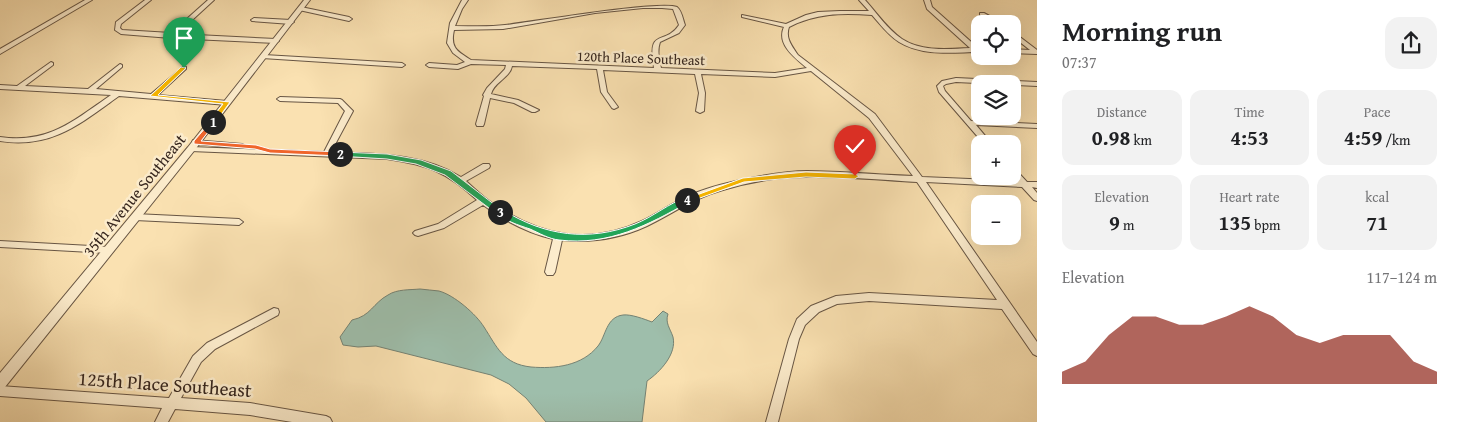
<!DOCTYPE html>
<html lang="en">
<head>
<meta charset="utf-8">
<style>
  body { margin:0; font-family:"Gentium Book Plus",serif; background:#f2f2f2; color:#202124; height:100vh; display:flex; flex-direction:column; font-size:19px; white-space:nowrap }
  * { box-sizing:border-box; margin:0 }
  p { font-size:16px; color:#757577 }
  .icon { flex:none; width:28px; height:28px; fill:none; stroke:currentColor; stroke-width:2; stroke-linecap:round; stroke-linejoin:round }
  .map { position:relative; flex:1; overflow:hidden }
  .details { display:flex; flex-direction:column; background:#fff; width:425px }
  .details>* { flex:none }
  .controls { position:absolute; left:971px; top:15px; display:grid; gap:10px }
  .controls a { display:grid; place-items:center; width:50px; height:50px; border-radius:10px; background:#fff; box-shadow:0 5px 20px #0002; font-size:25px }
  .pin { position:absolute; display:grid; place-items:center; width:42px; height:42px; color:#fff; margin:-51px -21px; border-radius:50% 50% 50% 0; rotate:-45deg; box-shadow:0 0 5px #0007 }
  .pin .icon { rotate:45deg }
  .km { position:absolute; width:25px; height:25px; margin:-12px; border-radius:50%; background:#222; color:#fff; font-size:14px; line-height:25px; text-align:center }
  .round { display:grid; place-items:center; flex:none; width:52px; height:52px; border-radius:15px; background:#f2f2f2 }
  .overview { display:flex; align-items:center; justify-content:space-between; height:85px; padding:0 25px }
  h1 { font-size:28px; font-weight:700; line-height:38px }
  .stats { display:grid; grid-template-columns:repeat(3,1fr); gap:8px; height:85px; padding:5px 25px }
  .stats div { display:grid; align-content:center; border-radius:12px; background:#f2f2f2; text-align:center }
  .stats b { font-size:21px; font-weight:700 }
  .stats small { font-size:14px; font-weight:400 }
  .stats p { font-size:14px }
  .chart { height:140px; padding:10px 25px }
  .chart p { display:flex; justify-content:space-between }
  .chart svg { width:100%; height:90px; margin-top:5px; fill:#8f2418; opacity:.7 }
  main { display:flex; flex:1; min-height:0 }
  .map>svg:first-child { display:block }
  .water { fill:#9ebeab; stroke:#758273 }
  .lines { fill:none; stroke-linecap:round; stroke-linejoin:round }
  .minor-casing { stroke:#685644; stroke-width:2 }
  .tertiary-casing { stroke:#685644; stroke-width:2 }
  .minor { fill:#fceccc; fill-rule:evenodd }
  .tertiary { fill:#fceccc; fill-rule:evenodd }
  .split-1 { fill:#f5b400; stroke:#fff }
  .split-2 { fill:#f0652b; stroke:#fff }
  .split-3 { fill:#22a559; stroke:#fff }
  .split-4 { fill:#22a559; stroke:#fff }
  .split-5 { fill:#f5b400; stroke:#fff }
  .labels { text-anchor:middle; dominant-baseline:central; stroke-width:5; stroke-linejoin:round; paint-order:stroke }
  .far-street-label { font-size:14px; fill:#37271f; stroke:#fceccc }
  .street-label { font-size:16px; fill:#37271f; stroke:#fceccc }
  .near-street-label { font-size:19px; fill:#37271f; stroke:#fceccc }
</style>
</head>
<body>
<main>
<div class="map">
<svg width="1037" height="422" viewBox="0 0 1037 422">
  <rect width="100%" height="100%" fill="#fae1b1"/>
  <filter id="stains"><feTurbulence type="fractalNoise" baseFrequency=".004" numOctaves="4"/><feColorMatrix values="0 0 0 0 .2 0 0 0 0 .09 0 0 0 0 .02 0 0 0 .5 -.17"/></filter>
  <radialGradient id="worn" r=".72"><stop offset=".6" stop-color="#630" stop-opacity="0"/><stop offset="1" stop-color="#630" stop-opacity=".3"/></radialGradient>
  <path class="water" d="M420,289C426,290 433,290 439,291C454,295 476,314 484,327C497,347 503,364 531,367C555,369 582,366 598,346C606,336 606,317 623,315C631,314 644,319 652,322L663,311L668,314C665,323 670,328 673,337C677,354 660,372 647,381L642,422H546L526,398L509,384L491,375L376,346L358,347L343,345L340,337L352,320C371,316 373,303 388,295C397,289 410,290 420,289Z"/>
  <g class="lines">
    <g class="minor-casing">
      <path id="minor" d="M85,0H92L0,54V49Z
        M145,0H151L121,24L120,28L122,30L171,33L208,0H214L177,34L276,39L279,41L276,43L171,38L121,34L115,30L116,22Z
        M462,0H468L462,9L455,26C472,26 489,27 505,25C532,22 660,0 677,7C682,11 683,20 685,25L679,33L660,42C657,51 659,59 661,68L775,73L807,68C795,58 776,44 784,27L742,17V15L786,24L806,15L818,12L840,11H869L859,0H865C877,13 887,29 902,39C922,52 948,49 970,48L927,9L924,0H930L932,7L978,48H980V52C954,52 923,57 899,42C888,35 880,24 872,15C842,13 816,13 789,27C785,38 792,46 798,55L875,114L922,177L1017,181L1012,176V169H1015L1027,182H1037V188L1032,187L1037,193V201L1034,200L1022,187L926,182L1037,342V356L1033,354L1002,309L869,301L837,304L819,312L805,325L799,339L778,422H766L789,339L797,319L811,306L836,296L869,293L997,300L917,182C880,180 843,176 806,177C779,177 749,182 723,190C693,198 674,213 647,226C621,238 591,243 562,240L555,272L553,275H547L545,272L553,239C528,233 503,220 483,205L444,228L418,236L415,235L413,233L415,231L438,224L477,200C447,172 428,165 387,159L191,151L187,149L191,147L324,152L345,111L338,103L280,101L277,99L280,97L340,99L342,100L353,111L331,152C376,154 422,153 461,177L483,164H489L490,166L489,168L466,181C475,189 483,197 492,203C540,236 589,246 642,221C656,214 668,206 682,199C699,190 718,185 736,181C759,176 783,171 807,171C842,171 878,175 913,176L869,118L811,71L775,77L701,74L705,93L704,111L700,113L696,111L699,93L695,74L603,70L607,92L618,107L614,109L612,108L601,92L597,69L512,66C510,78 494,82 491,94L518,100L539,110L535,112H532L514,103L490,98L484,124L483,126H477L476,124L484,96L483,95L487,88L505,69L506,65L471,64L458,69L429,67L426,65L429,63L457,65L465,62L453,53L447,43L450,23ZM643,8H662L673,9L679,25C664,47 647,26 654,68L471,60C457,51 450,48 454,30L503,29L595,13Z
        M301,7L349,17L352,19L349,21L299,10V8Z
        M980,13H984L1004,24H996L980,15Z
        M254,18L291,20L294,22L291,24L252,21L251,20Z
        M1012,31L1037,50V54L1012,53V49L1030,50L1012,36Z
        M264,55L402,63L405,65L402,67L262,58L261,57Z
        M51,62L53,63V65L25,86L88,89L120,64L122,65V67L96,89L151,94L184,66L186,67V69L158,95L227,101L230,103L227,105L119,96C80,124 51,149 0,141V137C49,144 73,121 111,95L0,89V85L17,86Z
        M956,78L1037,82V86L956,82L946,84L943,86L945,91L971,121L1037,124V128L976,125L992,144H984L939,92L937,86L942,81Z
        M193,140L242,144L246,146L242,148L196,144H193L192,142Z
        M135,214L239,219L243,222L239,225L135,220L131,217Z
        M0,241L109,247L112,248L114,250L112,252L109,253L0,247Z
        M274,308L278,309L279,312L278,315L215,349L201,362L181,398L250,403L326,416L330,418L332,422H292L250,415L175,409L168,422H155L162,408L0,396V386L169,398L193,356L207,343Z"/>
    </g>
    <g class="tertiary-casing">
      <path id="tertiary" d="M304,0H310L194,151L5,387L0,389V373L188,147Z"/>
    </g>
    <use href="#minor" class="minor"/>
    <use href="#tertiary" class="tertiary"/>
  </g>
  <path class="split-1" d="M181,67L186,68L158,95L230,102L215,123L209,122L223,104L150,96Z"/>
  <path class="split-2" d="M213,119L216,122L201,141L256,145L270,149L340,152L344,154L340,156L270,153L255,149L194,144V141Z"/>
  <path class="split-3" d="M340,152L387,154L421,160L451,171L504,212L497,214L445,175L416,164L387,159L338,156L336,154Z"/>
  <path class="split-4" d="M687,197L691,200L689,202C648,225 609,246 559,240C549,239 539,233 530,229C518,225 505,221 496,212L503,210C545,236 589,242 635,224C653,217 669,203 687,197Z"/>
  <path class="split-5" d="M806,172L855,174L859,176L855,179L806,177L744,182L689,202L683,200L743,178Z"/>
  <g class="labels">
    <g class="far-street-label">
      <text transform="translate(641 58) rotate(2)">120th Place Southeast</text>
    </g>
    <g class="street-label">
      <text transform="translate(134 195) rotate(-51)">35th Avenue Southeast</text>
    </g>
    <g class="near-street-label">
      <text transform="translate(165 384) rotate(4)">125th Place Southeast</text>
    </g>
  </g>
  <rect width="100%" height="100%" filter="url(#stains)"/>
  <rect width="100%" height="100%" fill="url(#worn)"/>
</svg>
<div class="controls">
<a><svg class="icon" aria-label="locate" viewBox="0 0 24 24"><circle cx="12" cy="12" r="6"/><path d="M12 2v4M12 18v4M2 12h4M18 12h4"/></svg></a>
<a><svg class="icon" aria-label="layers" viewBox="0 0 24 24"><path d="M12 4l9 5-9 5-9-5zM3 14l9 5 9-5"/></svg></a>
<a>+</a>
<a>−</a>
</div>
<div class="pin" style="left:184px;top:68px;background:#1e9e55"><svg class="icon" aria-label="arrive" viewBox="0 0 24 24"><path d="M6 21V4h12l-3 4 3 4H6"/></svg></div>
<div class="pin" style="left:855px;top:176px;background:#d93025"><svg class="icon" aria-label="check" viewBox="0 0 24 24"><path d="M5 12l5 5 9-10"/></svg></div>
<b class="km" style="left:213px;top:122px">1</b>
<b class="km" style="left:340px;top:154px">2</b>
<b class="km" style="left:500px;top:212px">3</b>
<b class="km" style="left:687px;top:200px">4</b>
</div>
<section class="details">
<div class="overview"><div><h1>Morning run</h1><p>07:37</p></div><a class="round"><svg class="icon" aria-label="share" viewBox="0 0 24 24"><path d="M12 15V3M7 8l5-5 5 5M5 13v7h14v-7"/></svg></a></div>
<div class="stats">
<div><p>Distance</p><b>0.98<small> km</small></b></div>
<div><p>Time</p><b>4:53</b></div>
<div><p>Pace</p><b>4:59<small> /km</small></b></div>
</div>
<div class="stats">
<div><p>Elevation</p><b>9<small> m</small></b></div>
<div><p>Heart rate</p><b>135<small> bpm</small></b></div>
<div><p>kcal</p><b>71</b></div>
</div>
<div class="chart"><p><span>Elevation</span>117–124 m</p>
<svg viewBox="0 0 160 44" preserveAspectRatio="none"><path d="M0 44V38L10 33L20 20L30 11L40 11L50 15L60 15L70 11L80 6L90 11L100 20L110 24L120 20L130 20L140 20L150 33L160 38V44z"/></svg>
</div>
</section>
</main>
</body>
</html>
